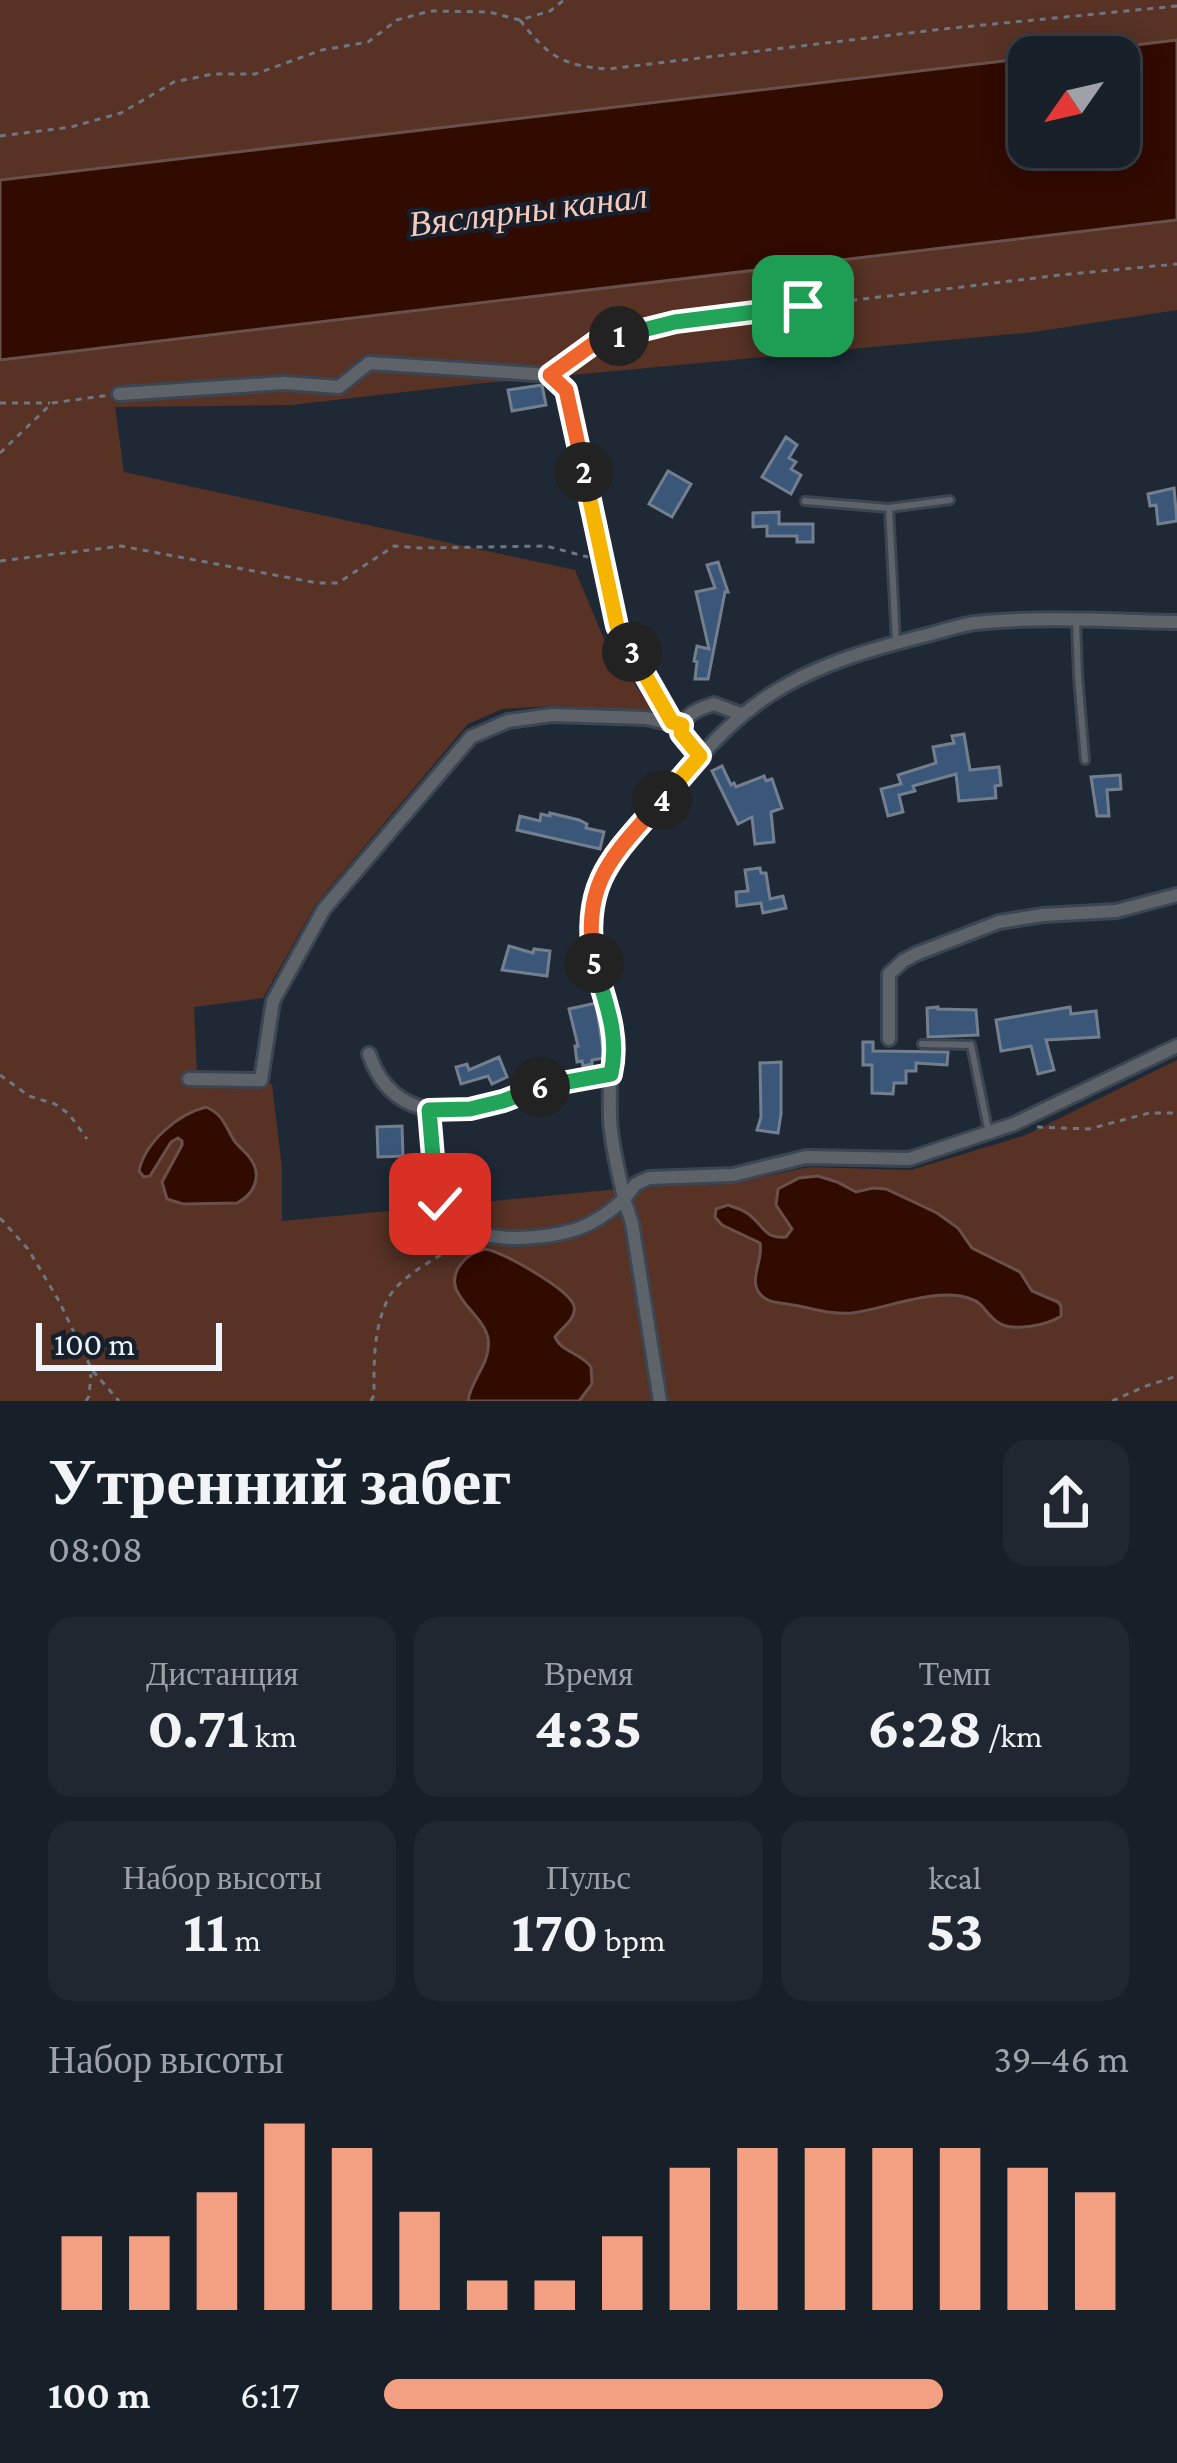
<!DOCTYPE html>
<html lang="ru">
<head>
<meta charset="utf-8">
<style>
  body { margin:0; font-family:"Crimson Pro",serif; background:#202730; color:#f1f3f6; height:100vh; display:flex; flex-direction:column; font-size:45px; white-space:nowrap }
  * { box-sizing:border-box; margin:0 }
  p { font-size:39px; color:#9ea2a8 }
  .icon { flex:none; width:66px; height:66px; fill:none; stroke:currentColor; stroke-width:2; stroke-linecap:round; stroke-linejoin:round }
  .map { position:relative; height:1401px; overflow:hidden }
  .sheet { display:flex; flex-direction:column; background:#171f28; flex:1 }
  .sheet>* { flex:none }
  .needle { width:78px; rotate:236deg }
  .buttons { position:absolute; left:1008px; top:36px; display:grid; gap:24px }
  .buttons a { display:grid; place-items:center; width:132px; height:132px; border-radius:24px; background:#171f28; box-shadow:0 6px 30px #0003,0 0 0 3px #363d45; font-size:60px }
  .scale { position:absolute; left:36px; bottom:30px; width:186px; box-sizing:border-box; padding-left:12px; border:6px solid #edf4fc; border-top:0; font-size:33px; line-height:42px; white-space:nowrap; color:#edf4fc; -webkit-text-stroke:9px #161f2c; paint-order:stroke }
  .pin { position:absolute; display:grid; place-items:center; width:102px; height:102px; color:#fff; margin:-51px; border-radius:24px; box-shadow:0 6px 18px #0006 }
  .km { position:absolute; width:60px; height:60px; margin:-30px; border-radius:50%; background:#222; color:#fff; font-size:33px; line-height:60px; text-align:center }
  .round { display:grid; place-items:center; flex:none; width:126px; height:126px; border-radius:24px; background:#202730 }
  .overview { display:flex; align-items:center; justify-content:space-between; height:204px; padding:0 48px }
  h1 { font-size:66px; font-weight:700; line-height:90px }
  .stats { display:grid; grid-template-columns:repeat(3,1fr); gap:18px; height:204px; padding:12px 48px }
  .stats div { display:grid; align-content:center; border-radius:24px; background:#202730; text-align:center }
  .stats b { font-size:60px; font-weight:700 }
  .stats small { font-size:33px; font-weight:400 }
  .stats p { font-size:33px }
  .chart { height:336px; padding:24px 48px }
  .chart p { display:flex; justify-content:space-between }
  .chart svg { width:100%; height:216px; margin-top:12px; stroke:#f39f82; stroke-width:6 }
  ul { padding:0 48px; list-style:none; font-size:39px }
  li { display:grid; grid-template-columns:192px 144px 1fr; align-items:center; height:90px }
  li i { height:30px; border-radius:15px; background:#f39f82 }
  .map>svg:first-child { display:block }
  .green { fill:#573225; fill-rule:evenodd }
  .water { fill:#310a00; stroke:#69504c; stroke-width:3 }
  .building { fill:#3a577a; stroke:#737f8f; stroke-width:3 }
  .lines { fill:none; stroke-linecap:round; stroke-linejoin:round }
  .service-casing { stroke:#3c4552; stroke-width:12 }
  .minor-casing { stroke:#3c4552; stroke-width:18 }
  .path { stroke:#6d7681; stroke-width:3; stroke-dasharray:6 6; stroke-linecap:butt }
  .service { stroke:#5d6369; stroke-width:6 }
  .minor { stroke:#5d6369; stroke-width:12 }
  .split-1-casing { stroke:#fff; stroke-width:24 }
  .split-2-casing { stroke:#fff; stroke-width:24 }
  .split-3-casing { stroke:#fff; stroke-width:24 }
  .split-4-casing { stroke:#fff; stroke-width:24 }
  .split-5-casing { stroke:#fff; stroke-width:24 }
  .split-6-casing { stroke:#fff; stroke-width:24 }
  .split-7-casing { stroke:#fff; stroke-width:24 }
  .split-1 { stroke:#22a559; stroke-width:15 }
  .split-2 { stroke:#f0652b; stroke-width:15 }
  .split-3 { stroke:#f5b400; stroke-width:15 }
  .split-4 { stroke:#f5b400; stroke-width:15 }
  .split-5 { stroke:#f0652b; stroke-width:15 }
  .split-6 { stroke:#22a559; stroke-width:15 }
  .split-7 { stroke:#22a559; stroke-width:15 }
  .labels { text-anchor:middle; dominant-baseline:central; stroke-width:9; stroke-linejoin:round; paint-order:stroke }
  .water-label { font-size:36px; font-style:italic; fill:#f9caba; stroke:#161f2c }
</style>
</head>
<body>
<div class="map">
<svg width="1177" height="1401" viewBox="0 0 1177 1401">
  <rect width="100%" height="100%" fill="#1f2936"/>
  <path class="green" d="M0,0H1177V310L1034,332L475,384L291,405L115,407L124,472L575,570L604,639L653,711L552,706L502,709L468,724L316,904L263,998L194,1007L197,1074L272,1084L282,1168V1221L652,1186L730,1184L809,1167L911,1170L1026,1135L1177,1060V1401H0ZM1029,57H1119V147H1029Z"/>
  <path class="water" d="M1177,40V220L0,360V180L1029,58V147H1119V57H1036Z
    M206,1107C222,1114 224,1123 232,1137C237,1147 247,1152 252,1161C262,1178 253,1195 237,1203L183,1204L167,1199L162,1182L182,1145V1141L178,1138L171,1142L150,1176L144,1177L139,1171C145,1142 178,1114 206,1107Z
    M818,1176L837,1182L856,1192L873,1188L886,1189L937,1213L958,1228L972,1248L1020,1272L1032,1291L1058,1302L1061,1306V1316C1048,1325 1013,1332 999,1323C987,1316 984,1303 971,1299C938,1286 886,1309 851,1313C829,1315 809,1307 787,1304C777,1302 768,1303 761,1295C747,1281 764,1260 760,1243L722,1225L715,1217L716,1209L728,1205C737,1208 747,1211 754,1219C766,1231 768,1239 786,1237L792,1229L776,1205L778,1189L799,1178Z
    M485,1249C502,1251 570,1290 574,1306C577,1319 562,1327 555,1337C561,1352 581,1353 591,1367L592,1384L579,1401H468C471,1379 492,1362 488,1338C483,1312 438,1293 461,1264C468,1255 475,1252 485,1249Z"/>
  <path class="building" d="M542,385L546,405L512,411L508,390Z
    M786,437L797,445L789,458L796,462L791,469L801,475L791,494L762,477Z
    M668,471L691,484L672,517L649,504Z
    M1174,488L1177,521L1158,524L1156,505L1150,506L1148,494Z
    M779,512V524H813V542H797V536H767V526L753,527V513Z
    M718,562L728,592H725L708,679H695L697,662L694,661L697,646L709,649L696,592L715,588L707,565Z
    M964,734L970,770L999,767L1001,785L995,786L996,798L959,801L956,774L913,786L915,791L899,795L903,812L888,816L881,789L901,784L898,775L936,763L933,747L954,743L952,736Z
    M722,766L731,785L734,783L736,787L764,776L766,781L772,779L782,808L771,812L774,842L755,844L752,817L738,824L712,771Z
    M1120,775L1121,789L1107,790L1109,816H1097L1091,777Z
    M550,813L579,820L587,824L586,828L604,832L600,849L517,830L520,816L540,821L541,814L550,816Z
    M760,868L761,873H766L770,899L783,896L786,908L763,913L761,903L737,906L736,892L748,891L745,870Z
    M509,946L533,953L534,949L550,951L547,976L502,970Z
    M596,1003L604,1058L592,1060V1064L583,1066L582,1061L577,1062L575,1046H578L569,1009Z
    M938,1007V1009L976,1010L978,1035L928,1037L927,1008Z
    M1070,1007L1071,1014L1096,1011L1099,1037L1046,1040L1054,1070L1038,1074L1031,1046L1001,1051L996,1020Z
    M863,1042H873V1051L948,1052L947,1065L916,1063V1071H906V1083H894L893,1094L872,1093V1065H863Z
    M499,1057L507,1077L492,1084L488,1076L461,1084L456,1067L467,1064L469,1070Z
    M781,1062V1114L778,1133L757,1130L761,1117L760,1063Z
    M402,1126L403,1156L378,1157L377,1127Z"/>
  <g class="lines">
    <g class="service-casing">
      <path id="service" d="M805,501L889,508L950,500
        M889,508L896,642
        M1076,620L1078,676L1085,760
        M922,1044L971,1045L988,1129"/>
    </g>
    <g class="minor-casing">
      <path id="minor" d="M119,394L284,383L339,387L369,363L550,375L566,390L617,626L672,722
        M1177,622C1111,621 1042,616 975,623C961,625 945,630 931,634C870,649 805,667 754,706C719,732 693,765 664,798C638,828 600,861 592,902C582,953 611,996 615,1045C616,1055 613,1063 611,1072C609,1087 610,1103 610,1118C611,1146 619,1172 624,1199L636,1184L649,1178L733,1175L806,1157L909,1159L1014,1124L1177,1046
        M700,756L681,733C683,714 698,709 714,704L743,715
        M889,1039V974L903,961L916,954L999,922L1043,915L1116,911L1177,895
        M369,1054C390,1116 445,1119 501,1101C513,1098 524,1091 537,1088C561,1081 586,1077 611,1074
        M189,1079L261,1080L273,1001L324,909L471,737L508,721L552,715L646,718L681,726
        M429,1110C431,1139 429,1177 440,1203C460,1248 539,1241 577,1229C595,1223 610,1212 624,1199L632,1223L660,1401"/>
    </g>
    <path class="path" d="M520,20C547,56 563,66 608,69L943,29L1177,6
      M0,136L71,127L121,113L174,82L213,74H255L322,50L368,42L397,20L430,11L489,12L520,20L550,11L564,0
      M563,366L597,341L675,322L1060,275L1177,264
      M0,403H50
      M0,453L52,403L110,395
      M0,561L121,546L317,583H338L394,546L420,548L546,546L588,557
      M0,1075L29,1096L55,1104L69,1114L87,1139
      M1037,1127L1089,1129L1149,1113H1177
      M0,1218L28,1249L59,1301L92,1370L119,1401
      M86,1401L89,1396L91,1374
      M371,1401L374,1395C374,1363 373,1329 388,1299C399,1276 443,1254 465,1241
      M1112,1401L1146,1386L1177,1376"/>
    <use href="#service" class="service"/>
    <use href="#minor" class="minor"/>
  </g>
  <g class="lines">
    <g class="split-1-casing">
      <path id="split-1" d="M619,336L675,322L803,306"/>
    </g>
    <g class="split-2-casing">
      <path id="split-2" d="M584,472L566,390L550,375L597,341L619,336"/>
    </g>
    <g class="split-3-casing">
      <path id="split-3" d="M584,472L617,626L632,652"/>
    </g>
    <g class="split-4-casing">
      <path id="split-4" d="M632,652L672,722L682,725L681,733L700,756L662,800"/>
    </g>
    <g class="split-5-casing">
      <path id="split-5" d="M594,963C581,882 612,857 662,800"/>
    </g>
    <g class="split-6-casing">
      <path id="split-6" d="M540,1087L611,1074C620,1035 605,1001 594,963"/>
    </g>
    <g class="split-7-casing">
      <path id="split-7" d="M440,1204L435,1181L429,1110L470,1109L503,1101L540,1087"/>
    </g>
    <use href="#split-1" class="split-1"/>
    <use href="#split-2" class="split-2"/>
    <use href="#split-3" class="split-3"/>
    <use href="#split-4" class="split-4"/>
    <use href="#split-5" class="split-5"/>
    <use href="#split-6" class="split-6"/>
    <use href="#split-7" class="split-7"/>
  </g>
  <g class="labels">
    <g class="water-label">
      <text transform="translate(528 210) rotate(-7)">Вяслярны канал</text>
    </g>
  </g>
</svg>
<div class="buttons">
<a><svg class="needle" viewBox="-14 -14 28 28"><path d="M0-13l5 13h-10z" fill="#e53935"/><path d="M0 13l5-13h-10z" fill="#9ea2a8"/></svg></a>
</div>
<div class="scale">100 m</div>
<div class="pin" style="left:803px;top:306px;background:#1e9e55"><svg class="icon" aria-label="arrive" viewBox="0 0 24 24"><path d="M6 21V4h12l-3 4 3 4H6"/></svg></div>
<div class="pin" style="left:440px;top:1204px;background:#d93025"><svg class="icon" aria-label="check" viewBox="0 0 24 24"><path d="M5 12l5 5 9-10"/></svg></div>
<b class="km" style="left:619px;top:336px">1</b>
<b class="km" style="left:584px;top:472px">2</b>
<b class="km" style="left:632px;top:652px">3</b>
<b class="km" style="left:662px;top:800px">4</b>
<b class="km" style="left:594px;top:963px">5</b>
<b class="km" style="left:540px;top:1087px">6</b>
</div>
<section class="sheet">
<div class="overview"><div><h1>Утренний забег</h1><p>08:08</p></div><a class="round"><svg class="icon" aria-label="share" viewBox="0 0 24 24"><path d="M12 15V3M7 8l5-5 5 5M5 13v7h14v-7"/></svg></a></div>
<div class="stats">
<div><p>Дистанция</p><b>0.71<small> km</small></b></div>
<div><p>Время</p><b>4:35</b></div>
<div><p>Темп</p><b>6:28<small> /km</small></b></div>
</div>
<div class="stats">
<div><p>Набор высоты</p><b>11<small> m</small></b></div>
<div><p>Пульс</p><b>170<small> bpm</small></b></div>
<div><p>kcal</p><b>53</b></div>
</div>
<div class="chart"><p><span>Набор высоты</span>39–46 m</p>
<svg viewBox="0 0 160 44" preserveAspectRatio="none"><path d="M5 44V29M15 44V29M25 44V20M35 44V6M45 44V11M55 44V24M65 44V38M75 44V38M85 44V29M95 44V15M105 44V11M115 44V11M125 44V11M135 44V11M145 44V15M155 44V20"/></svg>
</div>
<ul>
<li><b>100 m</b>6:17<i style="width:75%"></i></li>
</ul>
</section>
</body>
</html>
